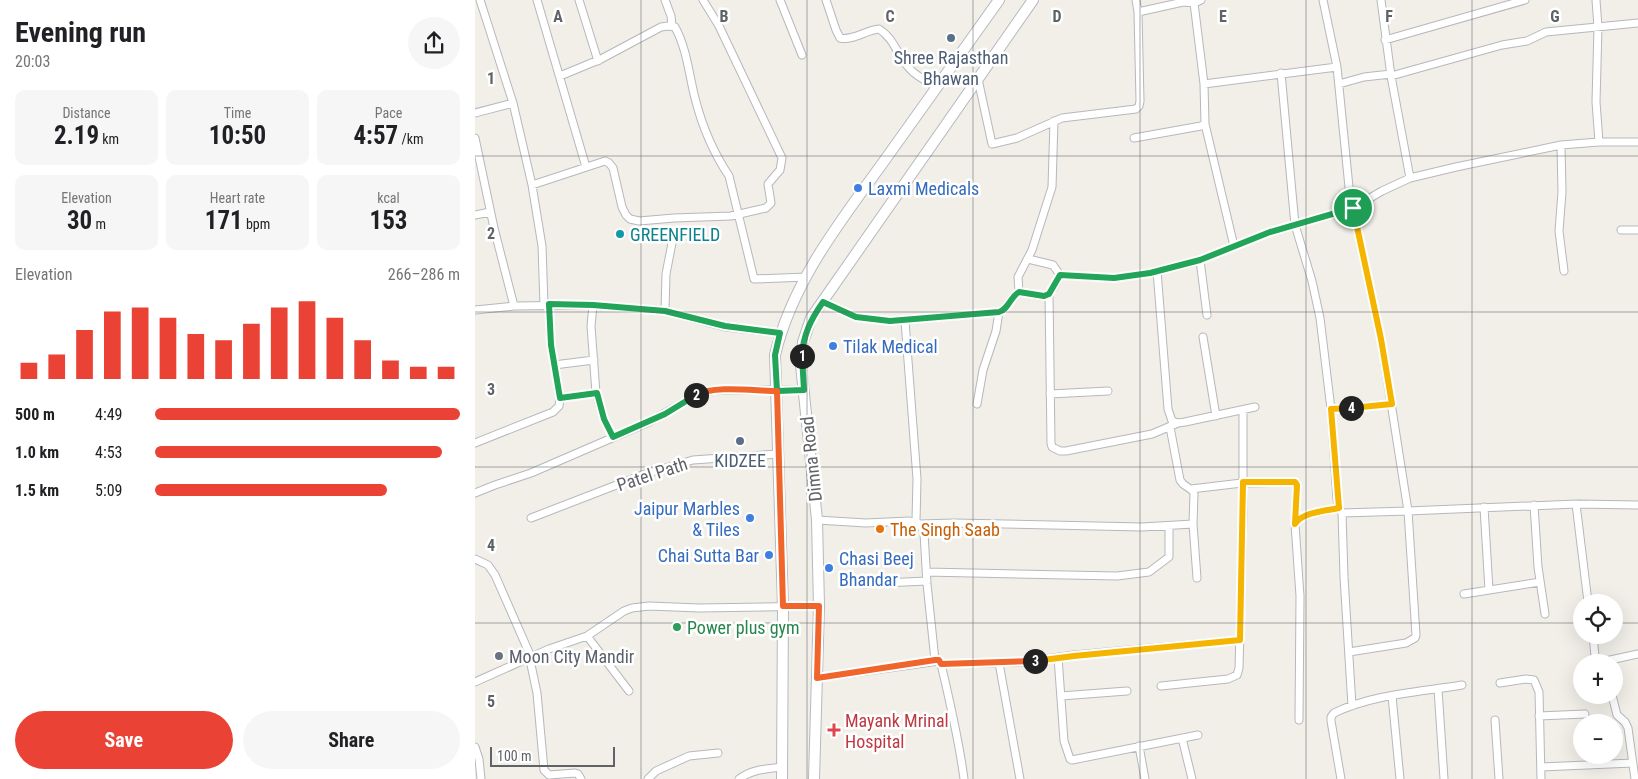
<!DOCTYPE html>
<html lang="en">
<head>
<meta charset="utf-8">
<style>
  body { margin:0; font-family:"Roboto Condensed",sans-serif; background:#f6f6f6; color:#202124; height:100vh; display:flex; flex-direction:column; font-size:19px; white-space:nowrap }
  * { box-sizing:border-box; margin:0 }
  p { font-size:16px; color:#757577 }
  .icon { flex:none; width:28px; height:28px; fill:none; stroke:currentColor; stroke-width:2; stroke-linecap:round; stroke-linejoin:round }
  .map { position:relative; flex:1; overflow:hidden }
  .details { display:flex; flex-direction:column; background:#fff; width:475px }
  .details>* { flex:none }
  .buttons { position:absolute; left:1098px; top:594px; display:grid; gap:10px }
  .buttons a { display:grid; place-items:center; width:50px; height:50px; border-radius:50%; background:#fff; box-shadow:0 5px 20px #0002; font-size:25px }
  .scale { position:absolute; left:15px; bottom:12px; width:125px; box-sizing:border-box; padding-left:5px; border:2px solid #5f6368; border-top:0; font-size:14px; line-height:18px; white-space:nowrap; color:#5f6368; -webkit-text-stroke:4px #fff; paint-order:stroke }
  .pin { position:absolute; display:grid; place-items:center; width:42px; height:42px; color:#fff; margin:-21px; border:2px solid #fff; border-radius:50%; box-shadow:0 1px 5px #0007 }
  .km { position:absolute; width:25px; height:25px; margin:-12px; border-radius:50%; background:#222; color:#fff; font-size:14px; line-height:25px; text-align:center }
  .round { display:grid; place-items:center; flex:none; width:52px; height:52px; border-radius:26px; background:#f6f6f6 }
  .head { display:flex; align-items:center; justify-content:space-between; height:85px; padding:0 15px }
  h1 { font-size:28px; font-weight:700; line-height:38px }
  .figures { display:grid; grid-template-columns:repeat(3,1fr); gap:8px; height:85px; padding:5px 15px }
  .figures div { display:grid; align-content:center; border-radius:10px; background:#f6f6f6; text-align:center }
  .figures b { font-size:25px; font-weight:700 }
  .figures small { font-size:14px; font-weight:400 }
  .figures p { font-size:14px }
  .chart { height:140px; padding:10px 15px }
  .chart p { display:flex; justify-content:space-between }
  .chart svg { width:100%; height:90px; margin-top:5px; stroke:#ea4335; stroke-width:6 }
  .primary-button { display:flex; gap:10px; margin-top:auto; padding:10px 15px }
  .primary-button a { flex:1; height:58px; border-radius:30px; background:#ea4335; color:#fff; font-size:20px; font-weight:700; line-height:58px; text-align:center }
  .primary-button a+a { background:#f6f6f6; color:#202124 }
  ul { padding:0 15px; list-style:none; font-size:16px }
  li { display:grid; grid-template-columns:80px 60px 1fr; align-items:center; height:38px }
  li i { height:12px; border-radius:6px; background:#ea4335 }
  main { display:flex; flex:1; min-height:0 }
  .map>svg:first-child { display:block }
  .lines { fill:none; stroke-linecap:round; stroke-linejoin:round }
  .street-casing { stroke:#b5b8bc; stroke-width:9 }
  .secondary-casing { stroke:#b6babf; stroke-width:12 }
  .street { stroke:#fff; stroke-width:7 }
  .secondary { stroke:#fff; stroke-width:10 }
  .split-1-casing { stroke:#fff; stroke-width:10 }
  .split-2-casing { stroke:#fff; stroke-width:10 }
  .split-3-casing { stroke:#fff; stroke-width:10 }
  .split-4-casing { stroke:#fff; stroke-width:10 }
  .split-5-casing { stroke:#fff; stroke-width:10 }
  .split-1 { stroke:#22a559; stroke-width:6 }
  .split-2 { stroke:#22a559; stroke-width:6 }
  .split-3 { stroke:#f0652b; stroke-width:6 }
  .split-4 { stroke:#f5b400; stroke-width:6 }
  .split-5 { stroke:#f5b400; stroke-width:6 }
  .grid { fill:none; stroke:#5f6368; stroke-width:1; stroke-opacity:0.55 }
  .service-dot { fill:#5c6f8a; stroke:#fff; stroke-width:2 }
  .shop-dot { fill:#3f7fe0; stroke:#fff; stroke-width:2 }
  .culture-dot { fill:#0f9aa8; stroke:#fff; stroke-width:2 }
  .food-dot { fill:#e8710a; stroke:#fff; stroke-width:2 }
  .leisure-dot { fill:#2e9e5b; stroke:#fff; stroke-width:2 }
  .worship-dot { fill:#6b7280; stroke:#fff; stroke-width:2 }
  .health-dot { fill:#e0444e; stroke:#fff; stroke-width:2 }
  .labels { text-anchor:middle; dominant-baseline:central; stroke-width:5; stroke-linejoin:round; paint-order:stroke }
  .service-label { font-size:18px; fill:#4e5e75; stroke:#fff }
  .shop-label { font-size:18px; fill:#366cbe; stroke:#fff; text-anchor:start }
  .culture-label { font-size:18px; fill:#0d838f; stroke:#fff; text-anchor:start }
  .street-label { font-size:18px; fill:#5f6368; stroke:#fff }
  .food-label { font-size:18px; fill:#c56008; stroke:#fff; text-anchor:start }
  .leisure-label { font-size:18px; fill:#27864d; stroke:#fff; text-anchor:start }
  .worship-label { font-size:18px; fill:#5b616d; stroke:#fff; text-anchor:start }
  .health-label { font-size:18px; fill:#be3a42; stroke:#fff; text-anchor:start }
  .grid-label { font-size:16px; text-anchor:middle; font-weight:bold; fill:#5f6368; stroke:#fff; stroke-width:5; stroke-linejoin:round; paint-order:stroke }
</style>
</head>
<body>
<main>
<section class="details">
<div class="head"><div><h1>Evening run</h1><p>20:03</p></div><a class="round"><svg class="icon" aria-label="share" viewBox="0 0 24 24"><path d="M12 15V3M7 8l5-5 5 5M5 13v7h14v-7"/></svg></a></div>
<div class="figures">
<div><p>Distance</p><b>2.19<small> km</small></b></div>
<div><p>Time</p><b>10:50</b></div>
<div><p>Pace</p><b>4:57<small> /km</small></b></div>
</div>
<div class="figures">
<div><p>Elevation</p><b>30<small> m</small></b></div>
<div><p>Heart rate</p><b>171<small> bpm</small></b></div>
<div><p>kcal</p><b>153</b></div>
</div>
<div class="chart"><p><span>Elevation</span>266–286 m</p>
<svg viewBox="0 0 160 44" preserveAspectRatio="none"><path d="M5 44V36M15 44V32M25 44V20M35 44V11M45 44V9M55 44V14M65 44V22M75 44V25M85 44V17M95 44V9M105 44V6M115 44V14M125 44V25M135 44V35M145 44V38M155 44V38"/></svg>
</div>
<ul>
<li><b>500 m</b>4:49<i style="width:100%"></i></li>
<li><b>1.0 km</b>4:53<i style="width:94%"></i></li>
<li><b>1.5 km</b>5:09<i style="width:76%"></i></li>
</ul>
<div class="primary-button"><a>Save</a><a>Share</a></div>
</section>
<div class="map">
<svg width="1163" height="779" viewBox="0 0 1163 779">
  <rect width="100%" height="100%" fill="#f1efe8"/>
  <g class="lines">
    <g class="street-casing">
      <path id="street" d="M5,0L38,103
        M62,0L111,167
        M104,0L123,61
        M190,0L196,16L197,26
        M305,0L327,55
        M351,0L361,30L365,38C378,41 391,30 404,29C419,38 423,57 435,69C442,77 453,82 462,87
        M661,0L663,12L708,2L719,3
        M848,0L862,67L874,187L886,247L906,339L933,511L1101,504L1163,505
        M906,0L916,76L935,178L981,167L1086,145L1124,142H1163
        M1121,0L1123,27L1121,102L1124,142
        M910,40L1050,0
        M806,73L820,225L837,281L845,318L856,409L917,404
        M85,76L126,59L186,27L193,26L200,27C212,49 214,75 220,98C227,126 238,152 254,176L279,279L332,277
        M916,76L1027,45L1052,41L1071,32L1163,23
        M503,79L517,144L542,138L587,118L661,109L664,106L665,101L663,12
        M729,84L862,67
        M864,84L889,77L916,74
        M0,113L38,103L57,185L67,246L69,305
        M730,124L759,246
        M0,138L19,228L39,306
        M659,138L726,126L730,124L729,84L719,3L726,0
        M1086,145L1087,192L1084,231L1089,271
        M57,185L130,161L134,163L138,168L147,207L151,215L155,219L164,221L199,218L256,216L291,208L296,203L293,184L305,170L307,158L244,26L228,0
        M0,215L15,212
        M1146,230H1163
        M553,259L578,265L585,275
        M725,260L732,315
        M682,271L693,409L697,421L703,423L710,422L780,407
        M544,292L543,277L557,250L577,187L579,121
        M574,294L576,443L577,447L585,451H591L677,434L703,423
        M348,302L381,317L415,321L524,312C533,309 535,297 544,292C573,297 572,302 585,275L639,278L675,273L725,260L795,232L878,208L907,191L935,178
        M118,305L116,326L121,393
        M0,310L39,306L118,305L190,311L250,327L305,333
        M190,311L191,274L197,243
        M430,321L442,479L441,521
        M728,337L741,416
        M79,365L119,360
        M575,394L633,391
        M85,398L121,393L129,419L138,437
        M502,404L508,370L521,331L524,312
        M856,409L862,500L864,508L867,513L933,511L941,635L940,638L931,643L874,652
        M695,427L705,480L708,484L718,491L719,494L718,524L722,578
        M0,443L78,412L84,406L85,398L76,345L74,304
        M716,489L767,483L820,482L822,485L820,524
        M0,493L20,485L56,473L174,422L227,392L243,390H329
        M1101,504L1113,602
        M1059,505L1063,567L1070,614
        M1009,507L1014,590
        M867,513L869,577L877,706
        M56,518L170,474L218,460L303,454
        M342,520L391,523L434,521L445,524L449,533L452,584L460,660
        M445,524L479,523L667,527L718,524
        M0,559L13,565L20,575L56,657L55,660L62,693L69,770L74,775L100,773L103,774L106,779
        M451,572L642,576L674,572L694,557V526
        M387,584L452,581
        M989,594L1065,582
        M1118,635L1120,656L1125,662
        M112,636L154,691
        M583,657L589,741L595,759L597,760L723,735
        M1126,662L1163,654
        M524,663L545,779
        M466,664L549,662L599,655L765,640
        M342,678L464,661L466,664C475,702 484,740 489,779
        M0,682L74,649L112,636L149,611L157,608L174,606L224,608L344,606
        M1025,683L1051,679L1059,680L1064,692L1066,779
        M686,686L753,679L762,675L764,668L768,514V410
        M963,689L969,779
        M1137,695L1142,715L1150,722L1153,728L1160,779
        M586,696L652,691
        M917,696L925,779
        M1064,716L1110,714
        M824,720L825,596L820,524C827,512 850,511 864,508
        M1020,720L1024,779
        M707,738L717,779
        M664,746L670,779
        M0,747L4,759L6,779
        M1066,767L1158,763
        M173,779L181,771L214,756L243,753
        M264,779C277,769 292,769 307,767
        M866,779L856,721V717L859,713C898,694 945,692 987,685"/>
    </g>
    <g class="secondary-casing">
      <path id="secondary" d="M307,779L308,607L300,355C317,283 364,223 407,164C446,109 485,55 524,0
        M339,779L344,606L342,520L326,365L328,342L336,318L558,0"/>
    </g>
    <use href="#street" class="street"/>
    <use href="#secondary" class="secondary"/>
  </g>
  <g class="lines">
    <g class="split-1-casing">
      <path id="split-1" d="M327,356C328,335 336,319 348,302L381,317L415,321L524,312C534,309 535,297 544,292L569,296L574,294L585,275L639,278L675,273L725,260L795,232L878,208"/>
    </g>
    <g class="split-2-casing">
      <path id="split-2" d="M221,395L190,414L138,437L129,419L122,393L85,398L76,345L74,304L118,305L190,311L250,326L305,333L300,355L302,391L329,390L327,356"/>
    </g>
    <g class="split-3-casing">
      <path id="split-3" d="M221,395C240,385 280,391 302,391L308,606H344L342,678L460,660H464L466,664L560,661"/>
    </g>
    <g class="split-4-casing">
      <path id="split-4" d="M560,661L599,656L765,640L768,482H820L822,485L820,524C827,512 850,511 864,508L856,409L876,408"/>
    </g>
    <g class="split-5-casing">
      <path id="split-5" d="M876,408L917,404L906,339L878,208"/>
    </g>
    <use href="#split-1" class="split-1"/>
    <use href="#split-2" class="split-2"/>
    <use href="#split-3" class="split-3"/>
    <use href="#split-4" class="split-4"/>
    <use href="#split-5" class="split-5"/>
  </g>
  <path class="grid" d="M166,0V779M332,0V779M498,0V779M665,0V779M831,0V779M997,0V779M0,156H1163M0,312H1163M0,467H1163M0,623H1106M1139,623H1163"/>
  <g class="service-dot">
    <circle cx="476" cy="38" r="5"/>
    <circle cx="265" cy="441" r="5"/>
  </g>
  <g class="shop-dot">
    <circle cx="383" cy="188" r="5"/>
    <circle cx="358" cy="346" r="5"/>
    <circle cx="275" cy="518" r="5"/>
    <circle cx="294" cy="555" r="5"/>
    <circle cx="354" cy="568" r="5"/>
  </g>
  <circle class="culture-dot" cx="145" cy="234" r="5"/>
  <circle class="food-dot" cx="405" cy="529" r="5"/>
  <circle class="leisure-dot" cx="202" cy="627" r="5"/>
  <circle class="worship-dot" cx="24" cy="656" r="5"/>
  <path class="health-dot" d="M356.5 722.5h5v5h5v5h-5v5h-5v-5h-5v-5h5z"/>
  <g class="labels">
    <g class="service-label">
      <text x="476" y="57">Shree Rajasthan<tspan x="476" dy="21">Bhawan</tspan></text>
      <text x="265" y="460">KIDZEE</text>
    </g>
    <g class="shop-label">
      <text x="393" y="188">Laxmi Medicals</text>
      <text x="368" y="346">Tilak Medical</text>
      <text x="265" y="508" text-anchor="end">Jaipur Marbles<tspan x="265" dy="21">&amp; Tiles</tspan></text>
      <text x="284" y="555" text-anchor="end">Chai Sutta Bar</text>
      <text x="364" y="558">Chasi Beej<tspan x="364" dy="21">Bhandar</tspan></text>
    </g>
    <g class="culture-label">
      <text x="155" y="234">GREENFIELD</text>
    </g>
    <g class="street-label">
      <text transform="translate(336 459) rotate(-96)">Dimna Road</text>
      <text transform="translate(177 474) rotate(-18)">Patel Path</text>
    </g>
    <g class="food-label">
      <text x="415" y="529">The Singh Saab</text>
    </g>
    <g class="leisure-label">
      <text x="212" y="627">Power plus gym</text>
    </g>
    <g class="worship-label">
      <text x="34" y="656">Moon City Mandir</text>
    </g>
    <g class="health-label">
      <text x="370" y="720">Mayank Mrinal<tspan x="370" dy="21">Hospital</tspan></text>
    </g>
  </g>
  <g class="grid-label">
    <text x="83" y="22">A</text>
    <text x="249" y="22">B</text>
    <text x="415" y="22">C</text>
    <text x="582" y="22">D</text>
    <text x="748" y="22">E</text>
    <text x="914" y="22">F</text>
    <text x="1080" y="22">G</text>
    <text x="16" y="84">1</text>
    <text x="16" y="239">2</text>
    <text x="16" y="395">3</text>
    <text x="16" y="551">4</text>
    <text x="16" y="707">5</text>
  </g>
</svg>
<div class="buttons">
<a><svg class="icon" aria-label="locate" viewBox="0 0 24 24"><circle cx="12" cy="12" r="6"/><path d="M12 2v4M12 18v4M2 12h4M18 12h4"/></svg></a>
<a>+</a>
<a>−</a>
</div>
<div class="scale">100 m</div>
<div class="pin" style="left:878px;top:208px;background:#1e9e55"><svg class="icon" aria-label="arrive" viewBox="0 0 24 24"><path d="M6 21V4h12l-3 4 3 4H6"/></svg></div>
<b class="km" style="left:327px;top:356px">1</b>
<b class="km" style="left:221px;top:395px">2</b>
<b class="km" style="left:560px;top:661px">3</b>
<b class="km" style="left:876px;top:408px">4</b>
</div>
</main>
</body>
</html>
